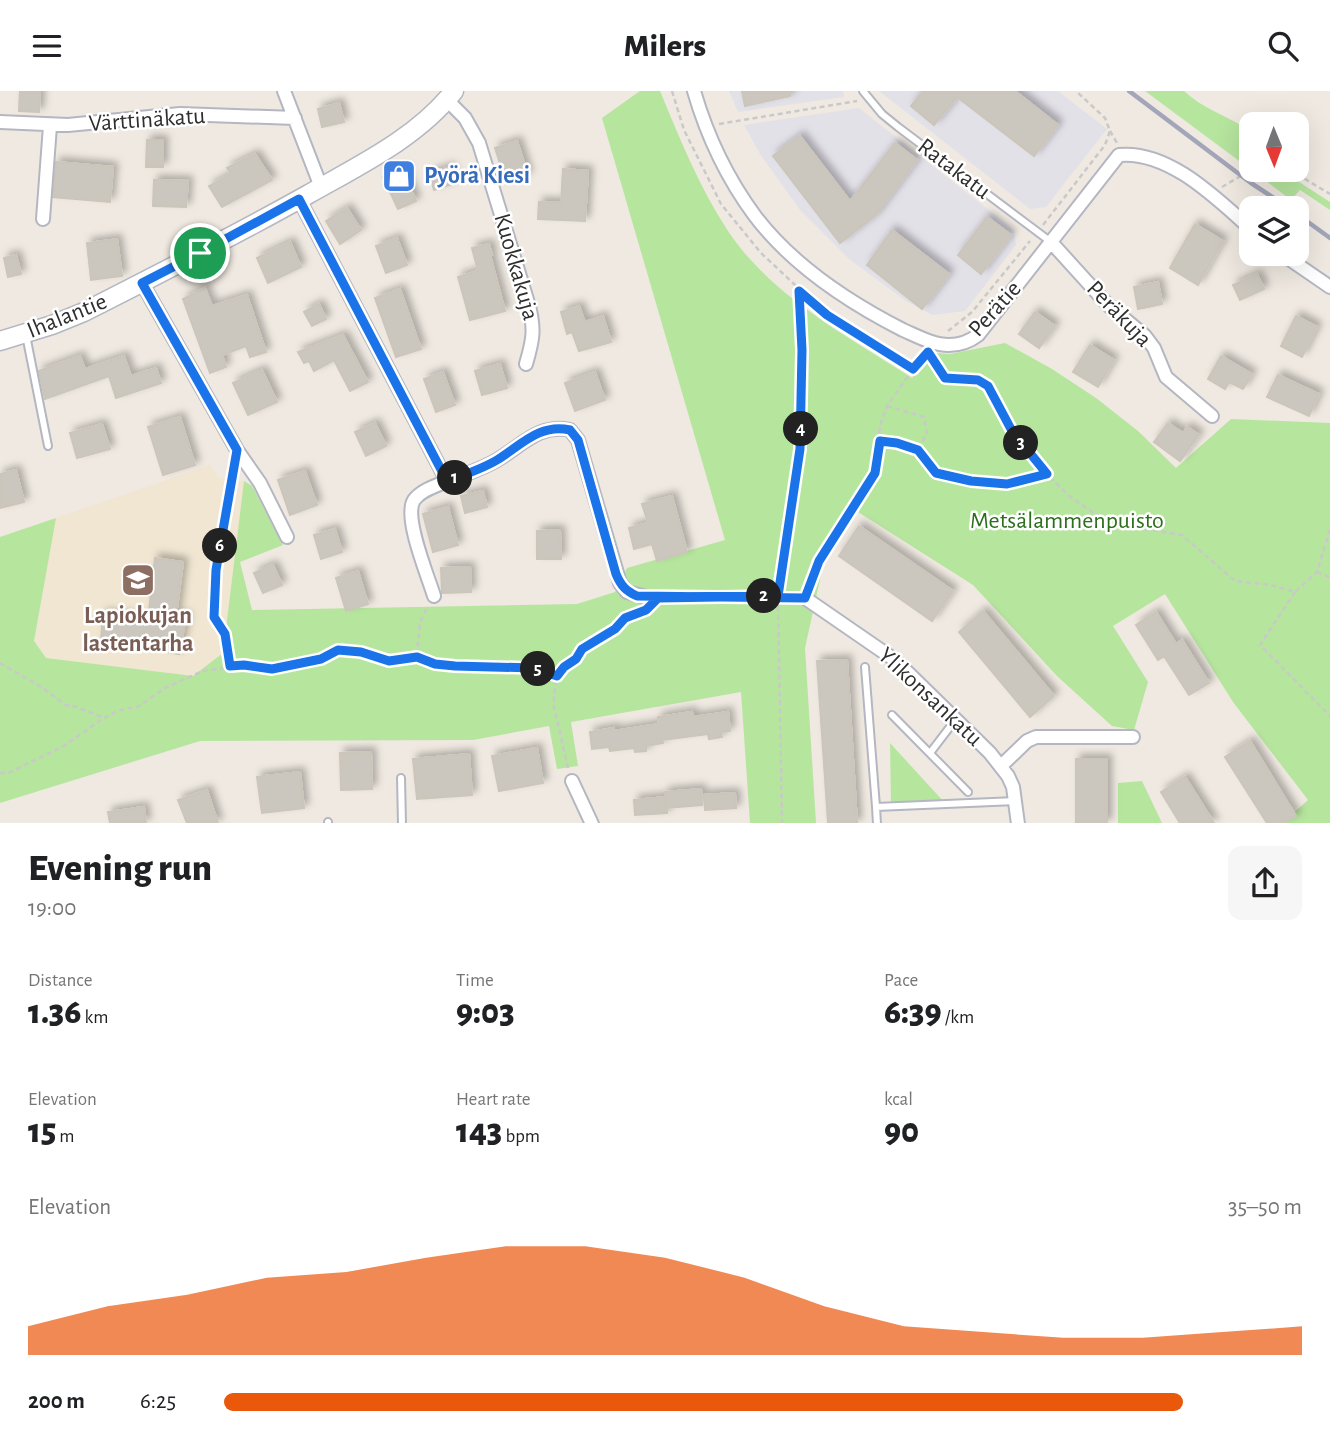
<!DOCTYPE html>
<html lang="en">
<head>
<meta charset="utf-8">
<style>
  body { margin:0; font-family:"Alegreya Sans",sans-serif; background:#f6f6f6; color:#202124; height:100vh; display:flex; flex-direction:column; font-size:26px; white-space:nowrap }
  * { box-sizing:border-box; margin:0 }
  p { font-size:23px; color:#757577 }
  .icon { flex:none; width:38px; height:38px; fill:none; stroke:currentColor; stroke-width:2; stroke-linecap:round; stroke-linejoin:round }
  .map { position:relative; height:732px; overflow:hidden }
  .sheet { display:flex; flex-direction:column; background:#fff; flex:1 }
  .sheet>* { flex:none }
  .needle { width:46px; rotate:179deg }
  .buttons { position:absolute; left:1239px; top:21px; display:grid; gap:14px }
  .buttons a { display:grid; place-items:center; width:70px; height:70px; border-radius:14px; background:#fff; box-shadow:0 7px 28px #0002; font-size:35px }
  .pin { position:absolute; display:grid; place-items:center; width:60px; height:60px; color:#fff; margin:-30px; border:4px solid #fff; border-radius:50%; box-shadow:0 2px 7px #0007 }
  .km { position:absolute; width:35px; height:35px; margin:-18px; border-radius:50%; background:#222; color:#fff; font-size:19px; line-height:35px; text-align:center }
  .round { display:grid; place-items:center; flex:none; width:74px; height:74px; border-radius:14px; background:#f6f6f6 }
  .overview { display:flex; align-items:center; justify-content:space-between; height:119px; padding:0 28px }
  h1 { font-size:38px; font-weight:800; line-height:52px }
  .figures { display:grid; grid-template-columns:repeat(3,1fr); gap:10px; height:119px; padding:7px 28px }
  .figures div { display:grid; align-content:center }
  .figures b { font-size:35px; font-weight:800 }
  .figures small { font-size:19px; font-weight:400 }
  .figures p { font-size:19px }
  .chart { height:196px; padding:14px 28px }
  .chart p { display:flex; justify-content:space-between }
  .chart svg { width:100%; height:126px; margin-top:7px; fill:#ea580c; opacity:.7 }
  ul { padding:0 28px; list-style:none; font-size:23px }
  li { display:grid; grid-template-columns:112px 84px 1fr; align-items:center; height:52px }
  li i { height:18px; border-radius:9px; background:#ea580c }
  header { display:flex; justify-content:space-between; align-items:center; height:91px; padding:0 28px; background:#fff; font-size:32px; font-weight:800 }
  .map>svg:first-child { display:block }
  .industrial { fill:#e3e1e8 }
  .education { fill:#f0e6d1 }
  .green { fill:#b6e59e }
  .building { fill:#cbc7bf; stroke:#cbc5ba; stroke-width:2; filter:url(#shadow) }
  .lines { fill:none; stroke-linecap:round; stroke-linejoin:round }
  .lane-casing { stroke:#b4b7c1; stroke-width:10 }
  .street-casing { stroke:#b4b7c1; stroke-width:16 }
  .secondary-casing { stroke:#b4b7c1; stroke-width:21 }
  .path { stroke:#c9c9c9; stroke-width:2.5; stroke-dasharray:5 3.5; stroke-linecap:butt }
  .lane { stroke:#fff; stroke-width:6 }
  .street { stroke:#fff; stroke-width:12 }
  .secondary { stroke:#fff; stroke-width:18 }
  .rail { stroke:#a3a6b8; stroke-width:4.5 }
  .route-casing { stroke:#fff; stroke-width:14 }
  .route { stroke:#1a73e8; stroke-width:9 }
  .labels { text-anchor:middle; dominant-baseline:central; stroke-width:5; stroke-linejoin:round; paint-order:stroke }
  .street-label { font-size:24px; fill:#2e2e2e; stroke:#fff }
  .shop-label { font-size:24px; font-weight:bold; fill:#366cbe; stroke:#fff; text-anchor:start }
  .park-label { font-size:24px; fill:#2c6e1b; stroke:#fff }
  .education-label { font-size:24px; font-weight:bold; fill:#785e54; stroke:#fff }
</style>
</head>
<body>
<header><svg class="icon" aria-label="menu" viewBox="0 0 24 24"><path d="M4 6h16M4 12h16M4 18h16"/></svg>Milers<svg class="icon" aria-label="search" viewBox="0 0 24 24"><circle cx="10" cy="10" r="6"/><path d="M15 15l6 6"/></svg></header>
<div class="map">
<svg width="1330" height="733" viewBox="0 0 1330 733">
  <defs>
    <filter id="shadow"><feDropShadow dx="4.5" dy="-4.5" stdDeviation="3.5" flood-color="#0004"/></filter>
  </defs>
  <rect width="100%" height="100%" fill="#efe9e1"/>
  <path class="industrial" d="M729,0H843L844,6L738,21Z
    M879,0H1058L1107,38L1046,116L1030,118Z
    M859,17L1014,139L1016,154L965,220L932,224L903,208L849,168L800,119L760,63L744,34Z"/>
  <path class="education" d="M210,374L218,387L244,390L223,562L193,585L46,567L34,550L56,427Z"/>
  <path class="green" d="M640,0H660C680,48 699,96 728,140C772,206 847,245 912,287L936,262L950,263L1005,252L1052,278L1096,307L1138,340L1176,377L1231,328L1330,332V732H1282L1308,709L1233,611L1165,503L1113,535L1148,591L1134,639L1112,635L1057,585L973,494L858,421L823,475L805,557L816,732H750L741,601L571,631L578,675L557,678L549,635L473,649L200,650L0,712V446L56,427L34,550L46,567L193,585L223,562L244,390L252,395L283,454L240,471L252,519L577,513L615,501L627,477L725,449L602,27Z
    M1145,0H1184C1203,18 1230,26 1251,40V71L1246,75Z
    M1276,81L1296,89L1330,111V119L1300,99L1291,109L1258,84Z
    M890,652L944,711L891,713Z
    M1142,690L1162,732H1118V692Z"/>
  <path class="building" d="M20,0H40L39,21L19,20Z
    M742,0H790V5L745,15Z
    M923,0H1015L1058,34L1034,65L957,6L934,34L911,15Z
    M339,12L344,31L322,36L318,18Z
    M800,45L850,110L895,52L917,69L875,125L840,152L773,65Z
    M147,49H163V76H146Z
    M517,50L528,84L506,91L495,57Z
    M255,63L272,89L222,116L209,95L231,83L227,77Z
    M56,71L113,76L110,111L53,106Z
    M450,76L455,92L434,99L429,83Z
    M402,78L416,110L398,118L383,86Z
    M563,78L588,80L585,130L538,128L539,111L561,112Z
    M154,89L188,90L186,116L153,115Z
    M347,117L361,139L340,153L326,130Z
    M987,126L1011,144L981,183L958,164Z
    M1195,133L1223,150L1198,194L1170,177Z
    M892,139L949,183L922,218L867,174Z
    M397,147L407,174L386,182L376,155Z
    M117,148L122,185L91,189L87,152Z
    M290,151L301,176L268,192L257,167Z
    M489,153L492,164H490L505,220L470,229L458,186L478,180L472,157Z
    M16,164L21,183L8,186L4,167Z
    M1257,183L1264,198L1240,209L1233,194Z
    M1158,191L1162,213L1138,218L1134,196Z
    M205,197L212,215L247,204L266,261L250,266L246,255L222,264L226,276L210,282L183,208Z
    M400,198L421,258L396,266L375,207Z
    M319,213L326,228L312,235L304,221Z
    M579,215L585,231L603,225L611,251L579,260L572,241L567,243L561,221Z
    M1035,221L1055,235L1039,257L1019,243Z
    M1296,225L1317,236L1302,266L1281,255Z
    M343,244L368,291L350,300L334,269L314,280L309,270L304,272L298,261Z
    M1090,254L1114,269L1098,296L1073,281Z
    M80,265L85,278L124,265L131,285L156,277L161,292L116,307L109,285L45,308L39,280Z
    M1221,265L1252,283L1243,298L1229,291L1225,298L1208,288Z
    M500,273L507,297L482,304L475,280Z
    M262,279L277,311L248,324L233,292Z
    M443,281L455,314L436,321L424,288Z
    M595,281L605,309L575,320L565,292Z
    M1278,284L1319,303L1309,325L1267,306Z
    M180,326L195,374L163,384L148,336Z
    M375,332L386,355L366,365L355,341Z
    M1168,332L1183,342L1187,336L1199,344L1180,370L1154,351Z
    M102,333L110,358L77,367L70,342Z
    M16,379L24,411L0,417V383Z
    M305,380L317,414L290,424L278,389Z
    M483,400L487,416L465,422L461,405Z
    M672,405L687,461L657,470L652,453L634,458L629,437L648,432L642,413Z
    M448,416L458,454L433,461L423,423Z
    M859,435L953,500L932,530L839,465Z
    M335,438L342,461L321,468L314,444Z
    M560,439L561,468H537V440Z
    M155,467L183,471L176,525L186,526L179,563L101,550L103,523L148,529Z
    M273,474L282,494L263,502L254,482Z
    M470,476L471,501L442,502L441,477Z
    M358,480L368,513L346,520L336,487Z
    M983,520L1054,605L1030,626L959,541Z
    M1156,521L1176,553L1182,549L1209,592L1189,604L1164,565L1158,569L1136,534Z
    M847,569L857,732H828L817,570Z
    M692,621L693,626L728,621L730,640L721,641L722,646L709,648L708,643L662,649L663,652L646,655V660L635,661L634,657L610,660L609,656L592,658L590,641L614,637V640L659,633L658,626Z
    M1250,650L1296,725L1283,732H1267L1225,666Z
    M537,657L543,692L499,700L492,665Z
    M371,661L372,698L341,699L340,662Z
    M469,663L472,704L417,708L413,668Z
    M1076,668H1107V732H1076Z
    M300,681L304,717L262,722L257,686Z
    M1185,686L1214,732H1180L1161,701Z
    M701,698L702,714L666,717L665,701Z
    M207,699L218,732H187L178,709Z
    M735,702L736,717L705,719L704,704Z
    M666,706L667,722L635,724L634,709Z
    M144,716L146,732H110L108,721Z"/>
  <g class="lines">
    <g class="lane-casing">
      <path id="lane" d="M863,0L882,23L898,36L1051,151
        M26,244L48,355
        M214,525L216,479L237,360
        M865,576L876,716L1016,710
        M892,624L968,701
        M930,662L956,628
        M401,687L402,733
        M876,716L877,733
        M328,733V731"/>
    </g>
    <g class="street-casing">
      <path id="street" d="M284,0L321,96
        M694,0C707,45 727,87 755,125C793,175 848,211 903,239C917,245 933,254 949,254C961,254 969,251 978,244L1119,64C1169,59 1217,108 1251,138
        M447,9L465,27L479,52L529,215C535,239 533,249 526,273
        M0,31L68,34L180,23L295,27
        M299,108L447,390C464,384 482,378 497,369C521,355 540,332 570,339L578,349L620,492L627,501L646,506
        M43,128L50,35
        M1051,151L1108,214L1145,245L1154,257L1166,286L1212,325
        M1282,163L1330,196
        M142,192L237,359L260,392L287,446
        M434,505C428,485 403,426 414,409C421,399 436,395 447,390
        M805,507L895,569L990,662L1008,685L1013,696L1018,733
        M1001,675L1027,650L1036,646H1133
        M572,690L592,733"/>
    </g>
    <g class="secondary-casing">
      <path id="secondary" d="M0,250L52,234L84,221C159,183 234,145 307,104C358,75 417,47 454,0"/>
    </g>
    <path class="path" d="M672,0L684,39L721,113L761,162L827,224L913,278L926,263
      M719,33L857,10
      M1110,40L1117,52
      M1290,79L1330,103
      M1222,96L1251,79
      M1043,134L1105,54L1110,40L1105,27L1076,0
      M948,240L972,221L1030,150
      M930,264L945,287L978,289L988,295L1012,340L1047,383
      M887,315L924,326L927,342L918,359L936,382L971,390L1007,393L1047,383L1068,404L1095,423L1126,435L1182,444L1235,490L1271,494L1295,501L1317,481L1330,438
      M881,350L896,352L918,359
      M1317,481L1330,486
      M810,494L819,470L875,381L880,335L887,315L913,278
      M1295,501L1260,554L1330,625
      M659,507L792,506
      M219,534L225,543L229,575
      M417,564L420,531L427,517
      M0,572L40,595L66,614L77,616L104,627
      M568,677L554,616V604L557,585L564,576L576,568L582,558L615,538L625,527L646,519
      M0,682H8L62,656L104,627L117,620L139,615L165,597L203,580L245,574L272,578L321,568L338,559L361,561L389,570L417,566L435,573L455,575L534,577L557,585
      M782,733L778,505L791,404L800,358L802,259L799,202"/>
    <use href="#lane" class="lane"/>
    <use href="#street" class="street"/>
    <use href="#secondary" class="secondary"/>
    <path class="rail" d="M1129,0L1251,92L1289,117
      M1297,123L1330,147"/>
  </g>
  <g class="lines">
    <g class="route-casing">
      <path id="route" d="M200,162L299,108L447,390C464,384 482,378 497,369C521,354 540,332 570,339L578,349L616,483C621,495 626,500 637,505L805,507L819,470L875,382L880,350L897,352L918,359L936,382L971,390L1007,393L1047,383L1012,340L988,295L978,289L945,287L928,261L913,278L827,224L799,200L802,259L800,358L778,505L658,507L646,519L625,527L615,538L582,558L576,568L564,576L557,585L534,577L455,575L435,573L417,566L389,570L361,561L338,559L321,568L272,578L244,574L230,575L225,543L214,526L216,479L237,359L142,192L200,162"/>
    </g>
    <use href="#route" class="route"/>
  </g>
  <defs>
    <g id="shop-square" transform="scale(1.75)"><rect x="-9" y="-9" width="18" height="18" rx="4" fill="#3f7fe0" stroke="#fff"/><path d="M-5-2.5h2.3a2.7 3.5 0 0 1 5.4 0H5L5.5 6h-11ZM-1.5-2.5h3a1.5 2.3 0 0 0-3 0Z" fill="#fff"/></g>
    <g id="school-square" transform="scale(1.75)"><rect x="-9" y="-9" width="18" height="18" rx="4" fill="#8d6e63" stroke="#fff"/><path d="M0-5L7-2L0 1L-7-2ZM-4 1L0 2.5L4 1V4Q0 6-4 4Z" fill="#fff"/></g>
  </defs>
  <g fill-rule="evenodd">
    <use href="#shop-square" x="399" y="85"/>
    <use href="#school-square" x="138" y="489"/>
  </g>
  <g class="labels">
    <g class="street-label">
      <text transform="translate(147 29) rotate(-4)">Värttinäkatu</text>
      <text transform="translate(954 78) rotate(37)">Ratakatu</text>
      <text transform="translate(516 176) rotate(74)">Kuokkakuja</text>
      <text transform="translate(995 218) rotate(-48)">Perätie</text>
      <text transform="translate(1119 223) rotate(46)">Peräkuja</text>
      <text transform="translate(67 225) rotate(-22)">Ihalantie</text>
      <text transform="translate(930 606) rotate(43)">Ylikonsankatu</text>
    </g>
    <g class="shop-label">
      <text x="424" y="85">Pyörä Kiesi</text>
    </g>
    <g class="park-label">
      <text x="1067" y="430">Metsälammenpuisto</text>
    </g>
    <g class="education-label">
      <text x="138" y="525">Lapiokujan<tspan x="138" dy="28">lastentarha</tspan></text>
    </g>
  </g>
</svg>
<div class="buttons">
<a><svg class="needle" viewBox="-14 -14 28 28"><path d="M0-13l5 13h-10z" fill="#e53935"/><path d="M0 13l5-13h-10z" fill="#757577"/></svg></a>
<a><svg class="icon" aria-label="layers" viewBox="0 0 24 24"><path d="M12 4l9 5-9 5-9-5zM3 14l9 5 9-5"/></svg></a>
</div>
<div class="pin" style="left:200px;top:162px;background:#1e9e55"><svg class="icon" aria-label="arrive" viewBox="0 0 24 24"><path d="M6 21V4h12l-3 4 3 4H6"/></svg></div>
<b class="km" style="left:455px;top:387px">1</b>
<b class="km" style="left:764px;top:505px">2</b>
<b class="km" style="left:1021px;top:352px">3</b>
<b class="km" style="left:801px;top:338px">4</b>
<b class="km" style="left:538px;top:578px">5</b>
<b class="km" style="left:220px;top:455px">6</b>
</div>
<section class="sheet">
<div class="overview"><div><h1>Evening run</h1><p>19:00</p></div><a class="round"><svg class="icon" aria-label="share" viewBox="0 0 24 24"><path d="M12 15V3M7 8l5-5 5 5M5 13v7h14v-7"/></svg></a></div>
<div class="figures">
<div><p>Distance</p><b>1.36<small> km</small></b></div>
<div><p>Time</p><b>9:03</b></div>
<div><p>Pace</p><b>6:39<small> /km</small></b></div>
</div>
<div class="figures">
<div><p>Elevation</p><b>15<small> m</small></b></div>
<div><p>Heart rate</p><b>143<small> bpm</small></b></div>
<div><p>kcal</p><b>90</b></div>
</div>
<div class="chart"><p><span>Elevation</span>35–50 m</p>
<svg viewBox="0 0 160 44" preserveAspectRatio="none"><path d="M0 44V34L10 27L20 23L30 17L40 15L50 10L60 6L70 6L80 10L90 17L100 27L110 34L120 36L130 38L140 38L150 36L160 34V44z"/></svg>
</div>
<ul>
<li><b>200 m</b>6:25<i style="width:89%"></i></li>
</ul>
</section>
</body>
</html>
